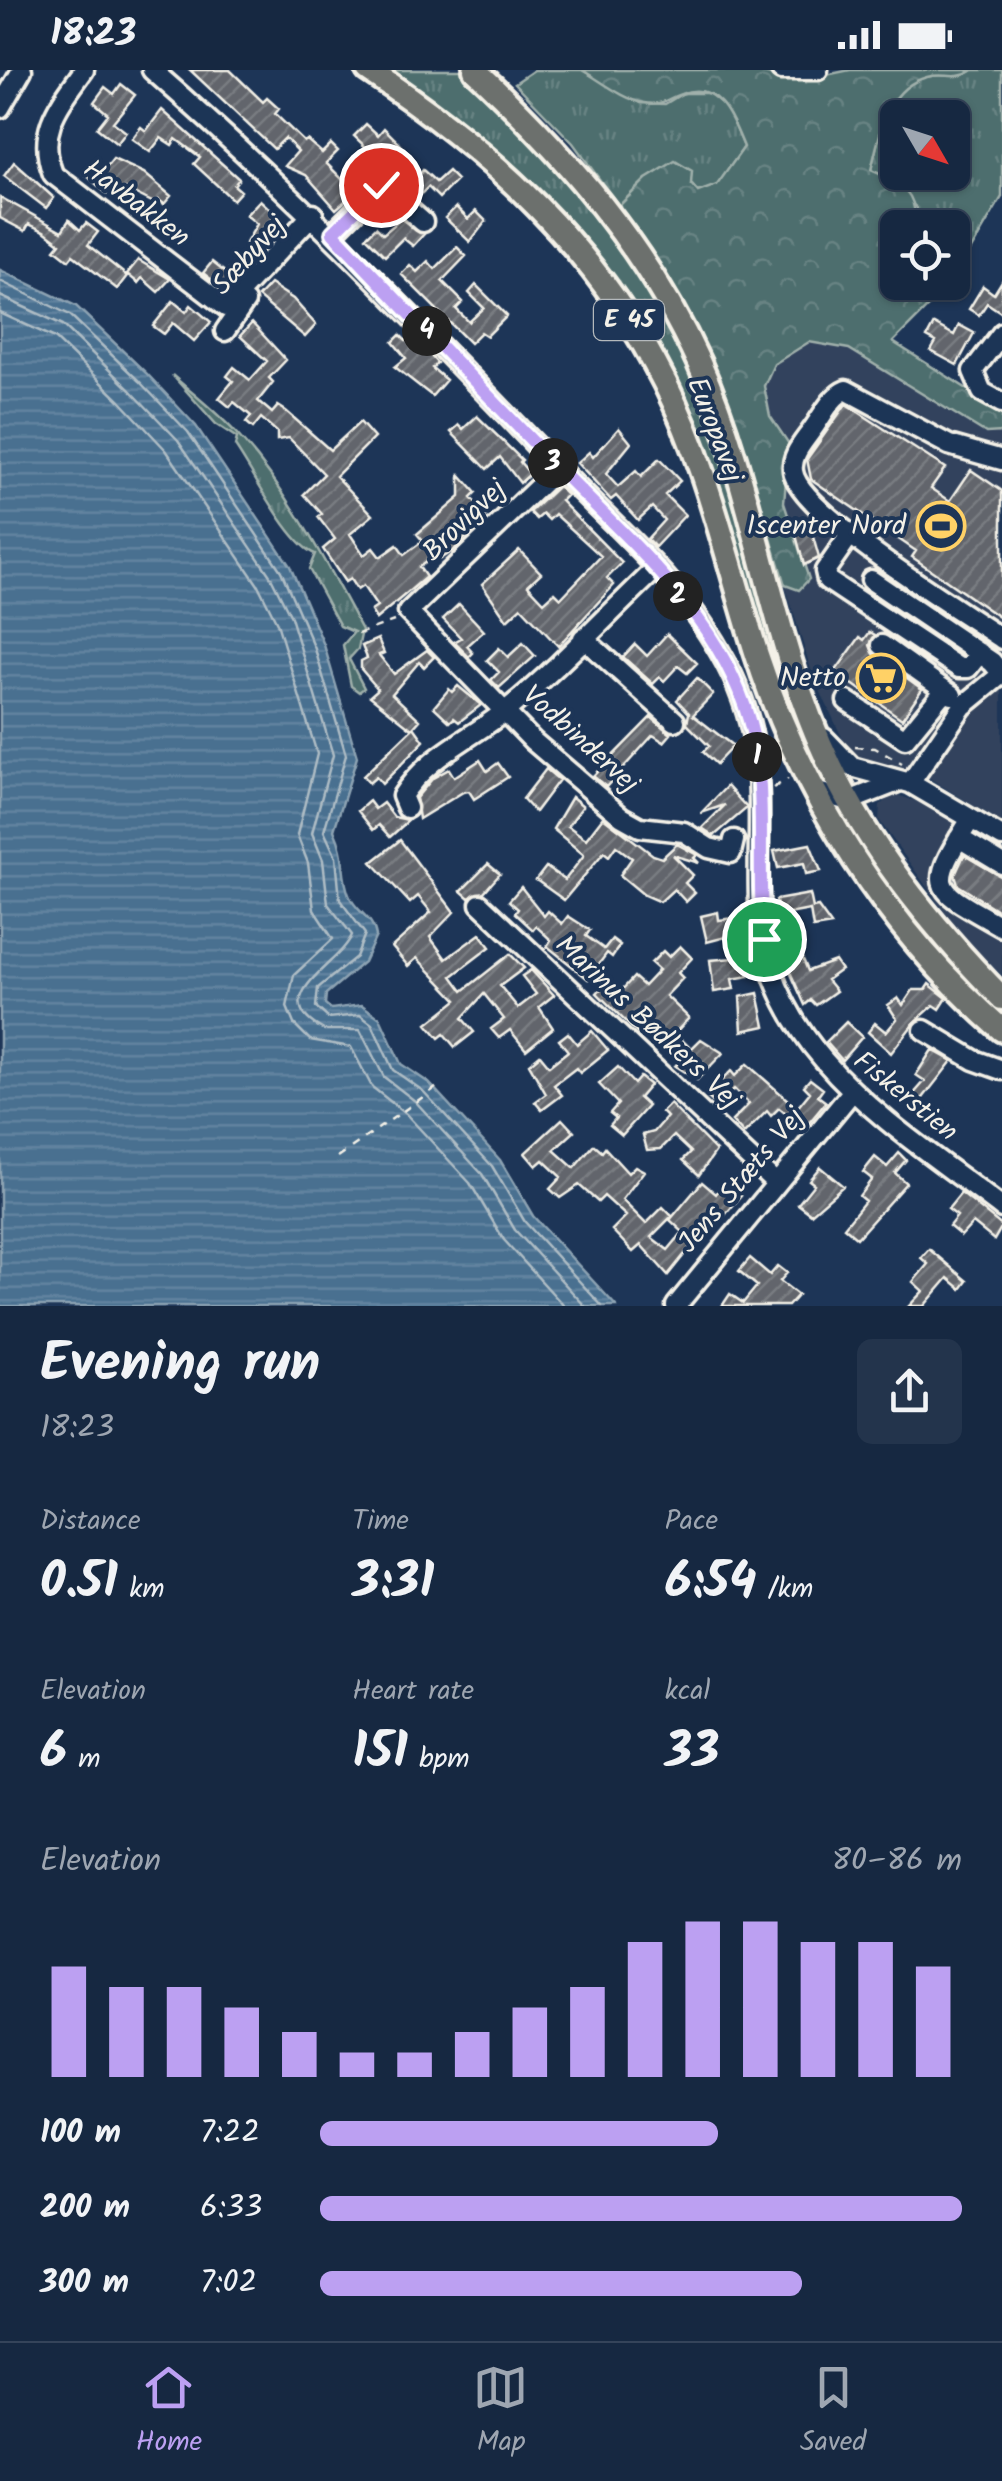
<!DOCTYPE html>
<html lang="en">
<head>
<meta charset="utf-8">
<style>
  body { margin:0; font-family:Kalam,sans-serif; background:#23344c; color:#f1f3f6; height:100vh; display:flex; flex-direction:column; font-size:38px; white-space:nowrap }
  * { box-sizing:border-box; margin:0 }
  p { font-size:32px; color:#9ea6b1 }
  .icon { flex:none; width:55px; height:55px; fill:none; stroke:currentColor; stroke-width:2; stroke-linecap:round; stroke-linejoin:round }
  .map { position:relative; height:1236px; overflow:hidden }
  .details { display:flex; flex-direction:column; background:#162841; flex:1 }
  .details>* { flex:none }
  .needle { width:65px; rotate:129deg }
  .buttons { position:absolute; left:880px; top:30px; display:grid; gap:20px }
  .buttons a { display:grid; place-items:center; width:90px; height:90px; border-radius:15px; background:#162841; box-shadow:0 2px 8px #0004,0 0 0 2px #35445a; font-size:50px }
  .pin { position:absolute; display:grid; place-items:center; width:85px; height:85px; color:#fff; margin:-42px; border:5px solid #fff; border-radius:50%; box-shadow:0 2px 10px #0007 }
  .km { position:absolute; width:50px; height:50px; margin:-25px; border-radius:50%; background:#222; color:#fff; font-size:28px; line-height:50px; text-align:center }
  .round { display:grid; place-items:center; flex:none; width:105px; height:105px; border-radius:15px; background:#23344c }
  .headline { display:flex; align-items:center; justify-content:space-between; height:170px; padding:0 40px }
  h1 { font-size:55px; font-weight:800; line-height:75px }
  .metrics { display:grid; grid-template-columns:repeat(3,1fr); gap:15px; height:170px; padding:10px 40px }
  .metrics div { display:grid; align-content:center }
  .metrics b { font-size:50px; font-weight:800 }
  .metrics small { font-size:28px; font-weight:400 }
  .metrics p { font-size:28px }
  .chart { height:280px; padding:20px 40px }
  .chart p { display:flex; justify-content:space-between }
  .chart svg { width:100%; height:180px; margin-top:10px; stroke:#bca0f2; stroke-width:6 }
  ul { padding:0 40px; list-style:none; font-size:32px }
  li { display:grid; grid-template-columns:160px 120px 1fr; align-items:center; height:75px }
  li i { height:25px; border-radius:12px; background:#bca0f2 }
  .status { display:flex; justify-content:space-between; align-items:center; height:70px; padding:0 50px; background:#162841; direction:ltr }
  .status svg { height:28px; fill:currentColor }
  .tabs { display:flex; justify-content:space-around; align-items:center; height:140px; border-top:2px solid #35445a; background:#162841; font-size:28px; color:#9ea6b1 }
  .tabs a { display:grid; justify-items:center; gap:5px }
  .tabs .on { color:#bca0f2 }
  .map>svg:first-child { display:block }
  .built { fill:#32435d }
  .grass { fill:url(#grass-tufts); stroke:#a0b0ab; stroke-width:2.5; fill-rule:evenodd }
  .forest { fill:url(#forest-crowns); stroke:#a0b0ab; stroke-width:2.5 }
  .water { fill:url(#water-rules); stroke:#8da3b3; stroke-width:2.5 }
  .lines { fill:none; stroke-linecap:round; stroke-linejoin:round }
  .shore { stroke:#afbdc5; stroke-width:2.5 }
  .building { fill:url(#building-hatch); stroke:#f4f1e8; stroke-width:2.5 }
  .minor-casing { stroke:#f4f1e8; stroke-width:25 }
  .major-casing { stroke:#f4f1e8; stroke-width:30 }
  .path { stroke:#f4f1e8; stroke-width:2.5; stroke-dasharray:8 8; stroke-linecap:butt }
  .minor { stroke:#1d3557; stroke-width:18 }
  .major { stroke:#6c706d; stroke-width:22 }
  .route-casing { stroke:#fff; stroke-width:20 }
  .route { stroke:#bca0f2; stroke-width:12 }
  .labels { text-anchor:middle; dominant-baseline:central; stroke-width:8; stroke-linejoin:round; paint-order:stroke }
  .shield { fill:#1d3557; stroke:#b4b9bc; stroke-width:2.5 }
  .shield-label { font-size:25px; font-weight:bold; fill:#f4f1e8 }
  .street-label { font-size:28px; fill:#f4f1e8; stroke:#1d3557 }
  .poi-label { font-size:28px; fill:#f4f1e8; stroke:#1d3557; text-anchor:end }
</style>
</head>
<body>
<div class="status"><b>18:23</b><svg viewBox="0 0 49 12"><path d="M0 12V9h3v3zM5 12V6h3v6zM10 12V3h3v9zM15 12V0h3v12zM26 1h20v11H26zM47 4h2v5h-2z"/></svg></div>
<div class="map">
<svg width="1002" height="1236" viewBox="0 0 1002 1236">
  <defs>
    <pattern id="grass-tufts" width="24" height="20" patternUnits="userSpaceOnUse" patternTransform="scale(2.5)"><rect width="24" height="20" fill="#4d6e6e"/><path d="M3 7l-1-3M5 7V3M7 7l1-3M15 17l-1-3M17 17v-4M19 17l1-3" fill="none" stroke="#678383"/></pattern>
    <pattern id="forest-crowns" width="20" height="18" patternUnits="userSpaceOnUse" patternTransform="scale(2.5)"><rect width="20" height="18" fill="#4d6e6e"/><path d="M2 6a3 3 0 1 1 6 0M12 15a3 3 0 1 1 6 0" fill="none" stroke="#678383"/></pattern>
    <pattern id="water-rules" width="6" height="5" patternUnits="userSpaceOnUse" patternTransform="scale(2.5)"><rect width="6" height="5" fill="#486f90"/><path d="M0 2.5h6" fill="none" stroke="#6384a0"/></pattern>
    <pattern id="building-hatch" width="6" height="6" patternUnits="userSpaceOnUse" patternTransform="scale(2.5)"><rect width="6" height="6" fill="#62656c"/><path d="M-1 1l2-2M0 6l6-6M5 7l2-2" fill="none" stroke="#797c81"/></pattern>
  </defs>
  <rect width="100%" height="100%" fill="#1d3557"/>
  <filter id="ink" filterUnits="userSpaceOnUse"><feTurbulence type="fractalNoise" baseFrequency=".01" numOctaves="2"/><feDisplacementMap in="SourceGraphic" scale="20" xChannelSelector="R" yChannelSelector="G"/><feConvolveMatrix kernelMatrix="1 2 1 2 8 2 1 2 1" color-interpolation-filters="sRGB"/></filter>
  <g filter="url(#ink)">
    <path class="built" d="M809,272L850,279L986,363L1002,362V753L929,708L852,689L812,603L785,515L799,520L809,509L784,433L789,374L769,346L764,316L774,294Z
      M894,724L930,736L1002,780V905L963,868L879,750L880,735Z"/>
    <path class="grass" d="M383,0H463C525,56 586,121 633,190C664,237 688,291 709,342L827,712L765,581L636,246Z
      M534,0H582L641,33L665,34L683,23H709L728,39L744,77L717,116L698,122L691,114L646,109L619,136L573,73L515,13Z
      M973,0H1002V127L953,210L952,158L915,157L917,138L871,100C880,66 885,18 926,7C944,1 956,12 973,0ZM898,48H952V102H898Z
      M172,305C193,324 217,342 236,363C289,420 325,492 362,560L358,579L349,589L364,618L359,622L351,616L343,575L354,562L340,556L309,499L315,484C289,474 254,403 235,376L237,368L216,354Z"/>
    <path class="forest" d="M582,0H744L802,10L850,0H973C956,12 945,2 927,7C885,18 880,65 871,100C901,113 918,122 915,157L898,158V212L911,213L930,235L893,272L1002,341V362L986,363L849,279L809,272L774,294L764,316L770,346L789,374L784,433L809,509L799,520L785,515C762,439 740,362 709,289C685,234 652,185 619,136L646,109L675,91L692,101L691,114L698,122L717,115L744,77C733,51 719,9 681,24C666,29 662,36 645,33C624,30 600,10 582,0Z"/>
    <path class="water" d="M0,200L76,236L146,303L196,356L290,496L324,575L357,687L334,760C347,788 340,802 349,825C356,843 373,846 376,866L364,892L326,924L325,934L331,939L362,935L380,948L401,994L429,1013L500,1090L533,1146L616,1236H0Z"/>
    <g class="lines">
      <path class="shore" d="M0,211L70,245L139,311L188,362L281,501L315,579L346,685L324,761L336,787L340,830L365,864L356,887L318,918L316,937L328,948L360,945L372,954L393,1000L423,1021L492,1096L525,1152L602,1236
        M0,226L63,255L130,320L178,370L271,507L291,547L333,685L312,763L323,790L328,834L352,865C340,895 262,928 324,960H360L384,1007L415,1031L482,1104L515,1160L585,1236
        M0,243L55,268L120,331L166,380L258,515L277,553L317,684L297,765L308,793L314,840L333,869L294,905L287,937L294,954L310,970L351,977L372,1017L406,1044L470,1113L504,1170L564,1236"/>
    </g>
    <path class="building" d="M190,0H230L263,32L267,28L279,39L275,44L304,72L307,70L322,83L331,74L338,81L326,93L343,110L354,100L365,114L336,139L306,105L285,96L298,81L285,68L274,79Z
      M121,14L135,25L113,52L126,62L117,74L97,58L108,44L94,32L105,17L114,24Z
      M162,40L239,109L234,115L241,121L233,130L194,94L200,87L176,69L172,75L161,68L150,82L132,69L141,57L146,61Z
      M366,54L378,65L384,58L403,77L392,88L386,81L378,89L354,66Z
      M113,89L144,103L171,126L164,134L159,130L156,134L126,119L121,126L111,119L107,124L84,103L94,91L105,99Z
      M14,92L54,128L46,138L4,106Z
      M407,98L417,107L423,100L436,112L448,101L457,110L439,128L428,117L416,129L397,108Z
      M0,127L62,161L69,150L80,160L86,153L98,162L88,175L127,206L117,219L73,185L69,190L55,179L60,173L44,161L29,154L25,161L0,148Z
      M260,130L284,152L225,220L203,203L212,192L226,203L249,176L246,173L257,154L246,145Z
      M456,137L468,149L476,141L486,151L470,172L445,148Z
      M401,149L424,164L413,176L403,168L385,186L366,167L376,157L383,164Z
      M457,177L466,186L442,211L463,232L456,239L469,252L484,238L469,223L476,215L507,246L487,266L481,262L470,273L401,204L410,195L417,202L428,191L435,199Z
      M138,190L170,209L158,222L142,208L138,213L127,204Z
      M1002,211V243L987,233L979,245L969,239L983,216L994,224Z
      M270,214L293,229L316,255L305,267L258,227Z
      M173,231L186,242L191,235L211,252L194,271L173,253L164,264L153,256Z
      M252,253L286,290L269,308L273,312L258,331L272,343L278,336L286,341L330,380L360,352L374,368L336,406L373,445L350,464L364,485L373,478L380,487L397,475L404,485L423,471L417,464L460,427V405L476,423L471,428L487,445L455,479L440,489L437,484L419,497L426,507L376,549L371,541L377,537L363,516L357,520L350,509L345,512L323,479L335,469L318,447L322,444L304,424L324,404L289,368L277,370V362L261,348L253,358L246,352L251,346L234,332L230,337L219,328L233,311L227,306L234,297L250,310L267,291L240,266Z
      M934,254L954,265L959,255L974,263L957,295L931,281L936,272L927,267Z
      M400,265L406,271L412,265L437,293L432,298L446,310L432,326L395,297L406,288L393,272Z
      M846,334L945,398L931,418L950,431L971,400L1002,421V549L912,487L916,481L811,409L807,389Z
      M477,346L522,390L520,392L530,404L520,413L500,387L487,399L451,362L459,355L463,359Z
      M619,358L631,373L606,404L618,417L636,401L641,407L659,389L680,411L665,425L685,445L655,477L647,469L664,450L652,437L638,450L616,426L611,430L577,393L589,382L593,387Z
      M558,416L567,425L561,431L622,493L607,508L614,515L558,576L521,537L507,550L482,514L519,480L541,503L528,515L544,532L555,522L561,528L601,486L555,444L549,450L543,444L537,449L530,442Z
      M808,449L819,488L804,495L793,454Z
      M459,534L484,561L467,576L473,583L469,587L454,572L461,568L443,549Z
      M870,562L875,565L870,575L874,584L922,619L902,649L835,602L860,567L864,570Z
      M667,564L697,593L687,603L678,596L664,611L660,607L653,614L623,587L635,574L647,586Z
      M378,569L384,583L379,585L394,604L427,580L434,587L424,597L419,592L392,624L420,650L412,659L370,626L378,619L361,599V591L367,588L362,576Z
      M523,573L535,586L499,618L491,610L499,602L487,590L499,578L508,587Z
      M697,608L713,624L693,645L733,676L716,694L703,682L709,676L687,654L689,643L677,630Z
      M458,616L481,635L459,652L454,648L450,652L434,637L449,619L452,622Z
      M651,647L671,664L664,672L653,665L606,717L593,706Z
      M414,657L424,671L382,714L376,707L369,713L363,706Z
      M480,690L487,701L498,693L508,707L474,729L469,721L463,722L419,749L416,728L433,708L449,699L454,707Z
      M546,699L559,710L535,742L523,729Z
      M727,716L747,738L714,766L702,758L725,735L701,743Z
      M572,727L583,736L568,756L586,769L603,747L653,785L662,788L677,774L697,785L694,788L699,793L673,785L693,805L685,813L695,823L686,832L674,819L660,832L644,825L620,805L632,788L616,776L609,786L604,782L564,830L536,810L546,797L565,810L584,785L553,759Z
      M369,731L375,739L383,733L394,747L409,750L390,767L379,755L373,760L358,741Z
      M400,770L454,842L430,867L446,889L480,864L490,877L452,906L463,921L510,884L524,898L500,916L518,938L536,924L522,906L531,900L554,925L539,937L553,958L526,980L510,960L499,968L491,959L504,949L484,924L462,948L474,962L455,977L444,964L439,968L427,954L457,930L417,888L408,896L392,877L431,842L418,826L410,833L372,792Z
      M810,774L821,801L806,804L804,793L778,798L774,781Z
      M964,785L1002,807V843L958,815L955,805Z
      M488,794L500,804L484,822L469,828L461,821Z
      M521,817L544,846L548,841L562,854L568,846L590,860L586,866L604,879L612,869L620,875L612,887L607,883L588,909L547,876L551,870L536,856L533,860L515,843L518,839L509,831Z
      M810,824L813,838L818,837L831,855L813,858L810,840L778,846L776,830Z
      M718,842L719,850L734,848L737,864L707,872L701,846Z
      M680,876L692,888L678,903L683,908L666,926L689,948L675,963L691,979L701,969L723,983L697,1010L675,996L679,992L670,984L676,978L663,964L647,954L638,964L597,923L607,912L619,923L634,907L644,916L659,900L651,893L663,881L669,887Z
      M746,887L749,906L732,909L734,919L714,922L710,890Z
      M802,887L808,901L835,891L841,900L827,910L836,921L816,935L811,930L805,935L786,893Z
      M929,914L947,928L940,939L934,935L914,953L891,983L868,962L875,953L886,962L897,949L888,935L898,928L903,935L913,920H925Z
      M758,923L765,956L742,961L740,927Z
      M846,952L862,967L842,990L826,972Z
      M592,961L608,980L580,1003L576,998L554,1015L562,1025L542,1040L535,1032L546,1024L529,994L540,985L549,996L568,981L559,970L568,963L577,974Z
      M932,980L952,991L913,1041L905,1034L925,1011L916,1005Z
      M747,994L797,1038L810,1022L804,1016L810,1009L823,1019L818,1026L826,1032L804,1059L779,1038L771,1046L767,1041L744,1064L732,1051L749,1034L734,1019L717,1036L706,1026L731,1001L735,1006Z
      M618,997L634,1014L640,1007L650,1015L639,1028L648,1036L622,1065L610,1055L616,1048L610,1043L618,1034L599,1014Z
      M670,1034L716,1081L699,1105L683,1090L691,1082L674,1066L661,1079L647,1080L643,1065L654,1062L667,1047L662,1042Z
      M562,1049L574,1062L554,1080L574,1098L594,1075L602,1082L605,1078L628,1103L635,1096L644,1101L622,1130L646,1154L663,1137L672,1146L651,1167L668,1180L683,1162L670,1150L702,1112L716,1124L725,1112L741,1126L709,1164L705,1159L668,1205L641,1175L633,1182L612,1160L626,1146L604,1126L598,1132L579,1115L560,1128L550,1119L561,1107L543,1090L536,1096L525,1083Z
      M899,1083L906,1090L895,1103L906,1113L857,1168L844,1157L865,1131L859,1126L872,1109L863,1102L875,1087L887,1097Z
      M820,1097L843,1116L811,1144L798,1134L814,1114L809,1110Z
      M961,1123L1002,1156L994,1170L973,1153L961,1166L949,1156L957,1146L948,1139Z
      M929,1179L967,1211L961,1219L948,1208L924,1236H909L923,1221L913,1212L928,1194L921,1188Z
      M750,1188L770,1205L778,1196L787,1203L780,1211L798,1225L788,1236H722L730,1224L743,1233L757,1216L739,1201Z"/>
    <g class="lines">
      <g class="minor-casing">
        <path id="minor" d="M84,0C59,35 36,61 53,104L226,237L313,144
          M152,0C294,124 421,255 551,391C609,451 679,509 720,582C772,672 756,736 759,832C763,981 897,1057 1002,1138
          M781,0H818
          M0,38L22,0
          M333,163L381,115L423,152
          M225,261L245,232
          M1002,263L973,301L982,322L1002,333
          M1002,390L949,375L846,320C831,326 822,347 812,360C803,373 791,385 793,401C798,442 963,542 1002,569
          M558,398L408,542L533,671L622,747L640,757L684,762L709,778L731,783L734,770
          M850,465L825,501L827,510L959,598H968L980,583
          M871,510L992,592L1002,604L963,636L910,713
          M583,568L675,651
          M882,575L952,625
          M847,631L905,669L945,620
          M824,668L852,697L910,713L1002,767
          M817,722L849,731L900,711
          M407,738L402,726C428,685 473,668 509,638C561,596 607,545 656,499
          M971,749C926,820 931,817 1002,857
          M959,768L1002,794
          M480,834L776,1113
          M924,960L974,990L1002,1000
          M676,1236L851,1023"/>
      </g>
      <g class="major-casing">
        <path id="major" d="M368,0C492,82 597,178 665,313C708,399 728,494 757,585C803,727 889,862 1002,960
          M475,0C566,85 647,178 699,293C757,423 769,569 831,697C872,783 935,860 1002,928"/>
      </g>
      <path class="path" d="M358,564L394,551
        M855,677L875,678L902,694
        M773,718L788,709
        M338,1087L440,1015"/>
      <use href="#minor" class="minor"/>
      <use href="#major" class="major"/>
    </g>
  </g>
  <g class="lines" filter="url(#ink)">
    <g class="route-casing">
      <path id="route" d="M381,115L333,163C406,240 480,317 553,393C627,470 719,544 749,650C770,722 755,796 764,869"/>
    </g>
    <use href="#route" class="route"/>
  </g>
  <defs>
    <g id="stadium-ring" transform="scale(2.5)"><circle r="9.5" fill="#1d3557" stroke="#ffd166" stroke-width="1.5"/><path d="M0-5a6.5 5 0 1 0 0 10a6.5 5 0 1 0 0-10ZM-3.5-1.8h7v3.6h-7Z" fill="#ffd166"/></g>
    <g id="supermarket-ring" transform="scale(2.5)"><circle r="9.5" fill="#1d3557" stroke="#ffd166" stroke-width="1.5"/><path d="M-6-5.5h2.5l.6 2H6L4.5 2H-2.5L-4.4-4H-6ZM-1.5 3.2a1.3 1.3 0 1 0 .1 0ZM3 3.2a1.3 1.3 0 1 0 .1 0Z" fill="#ffd166"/></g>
  </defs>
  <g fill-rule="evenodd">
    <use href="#stadium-ring" x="941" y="456"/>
    <use href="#supermarket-ring" x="881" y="608"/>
  </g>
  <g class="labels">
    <rect class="shield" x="594" y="230" width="70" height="40" rx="8"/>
    <g class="shield-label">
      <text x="629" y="250">E 45</text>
    </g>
    <g class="street-label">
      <text transform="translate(136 134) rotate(37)">Havbakken</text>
      <text transform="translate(250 186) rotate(-48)">Sæbyvej</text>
      <text transform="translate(714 360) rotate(69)">Europavej</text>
      <text transform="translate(465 451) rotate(-44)">Brovigvej</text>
      <text transform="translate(580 670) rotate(42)">Vodbindervej</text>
      <text transform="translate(647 953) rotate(43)">Marinus Bødkers Vej</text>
      <text transform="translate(905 1027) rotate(39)">Fiskerstien</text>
      <text transform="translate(742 1111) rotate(-50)">Jens Stæts Vej</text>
    </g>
    <g class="poi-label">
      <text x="906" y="456">Iscenter Nord</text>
      <text x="846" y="608">Netto</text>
    </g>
  </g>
</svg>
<div class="buttons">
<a><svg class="needle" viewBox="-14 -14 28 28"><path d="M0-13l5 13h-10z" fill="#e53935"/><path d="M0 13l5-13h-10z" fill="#9ea6b1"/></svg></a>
<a><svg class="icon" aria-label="locate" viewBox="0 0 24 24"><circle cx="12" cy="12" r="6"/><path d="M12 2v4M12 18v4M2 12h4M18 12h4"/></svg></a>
</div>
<div class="pin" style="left:764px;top:869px;background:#1e9e55"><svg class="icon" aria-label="arrive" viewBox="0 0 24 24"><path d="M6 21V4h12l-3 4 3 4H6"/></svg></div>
<div class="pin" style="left:381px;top:115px;background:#d93025"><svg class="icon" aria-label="check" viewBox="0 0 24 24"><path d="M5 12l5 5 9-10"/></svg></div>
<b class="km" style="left:757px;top:687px">1</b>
<b class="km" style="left:678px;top:526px">2</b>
<b class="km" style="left:553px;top:393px">3</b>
<b class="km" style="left:427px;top:261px">4</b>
</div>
<section class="details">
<div class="headline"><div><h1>Evening run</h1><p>18:23</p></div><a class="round"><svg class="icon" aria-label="share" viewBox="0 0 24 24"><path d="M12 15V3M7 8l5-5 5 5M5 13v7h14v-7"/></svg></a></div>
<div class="metrics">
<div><p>Distance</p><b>0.51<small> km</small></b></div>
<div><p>Time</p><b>3:31</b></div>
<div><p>Pace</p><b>6:54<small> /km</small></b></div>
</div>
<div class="metrics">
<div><p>Elevation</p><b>6<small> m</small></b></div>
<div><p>Heart rate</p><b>151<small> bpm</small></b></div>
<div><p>kcal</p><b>33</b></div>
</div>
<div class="chart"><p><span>Elevation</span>80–86 m</p>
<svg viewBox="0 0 160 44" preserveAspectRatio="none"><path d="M5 44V17M15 44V22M25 44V22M35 44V27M45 44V33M55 44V38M65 44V38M75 44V33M85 44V27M95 44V22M105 44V11M115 44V6M125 44V6M135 44V11M145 44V11M155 44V17"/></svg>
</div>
<ul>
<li><b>100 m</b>7:22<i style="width:62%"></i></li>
<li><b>200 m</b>6:33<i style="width:100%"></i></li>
<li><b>300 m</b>7:02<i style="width:75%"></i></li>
</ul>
</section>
<nav class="tabs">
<a class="on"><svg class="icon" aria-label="home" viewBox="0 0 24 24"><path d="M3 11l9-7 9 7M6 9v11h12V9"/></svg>Home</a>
<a><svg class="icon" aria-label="map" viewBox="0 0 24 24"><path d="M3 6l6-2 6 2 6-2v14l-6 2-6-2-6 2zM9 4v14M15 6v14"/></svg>Map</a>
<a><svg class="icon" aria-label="saved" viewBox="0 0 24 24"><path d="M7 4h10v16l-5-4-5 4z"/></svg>Saved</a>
</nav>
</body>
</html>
